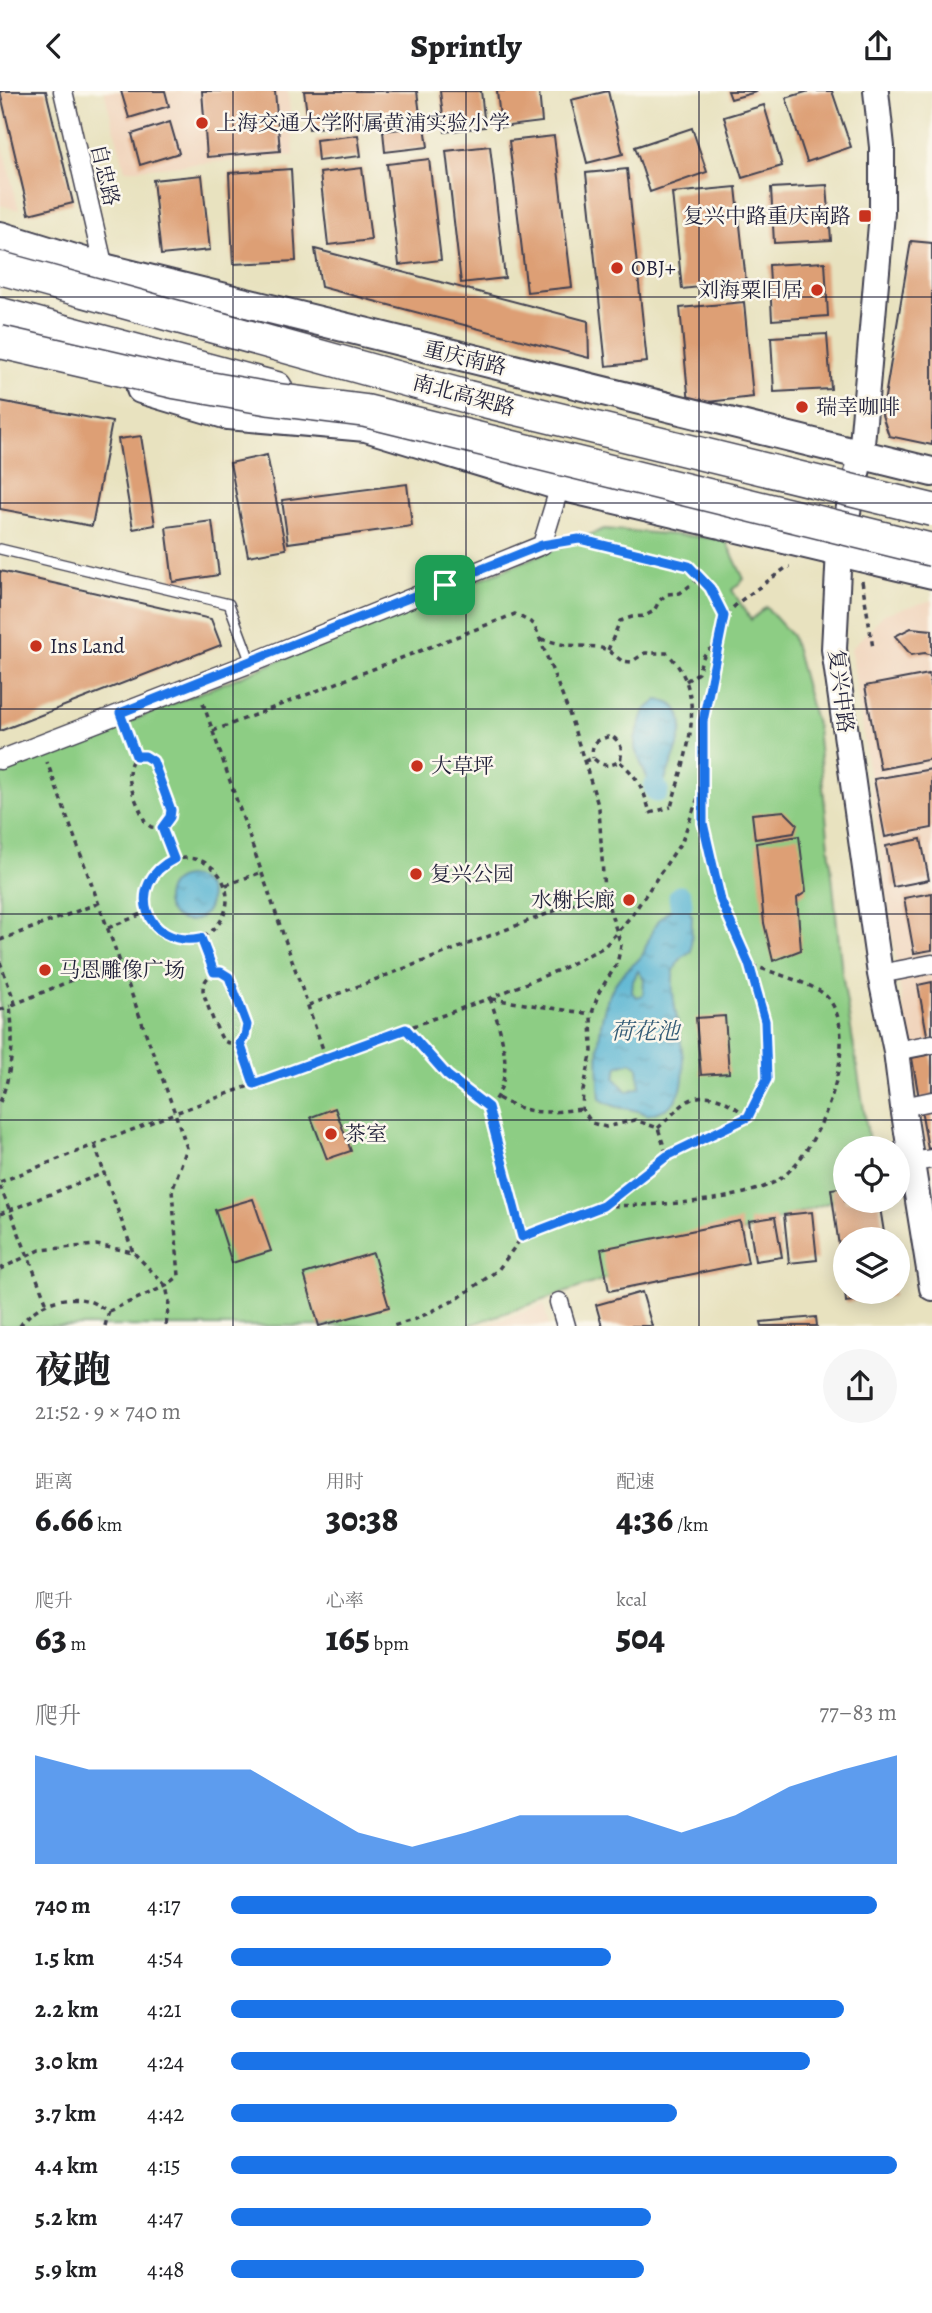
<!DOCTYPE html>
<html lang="zh">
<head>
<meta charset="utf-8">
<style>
  body { margin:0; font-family:Alegreya,"Noto Serif SC",serif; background:#f6f6f6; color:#202124; height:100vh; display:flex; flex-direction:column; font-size:26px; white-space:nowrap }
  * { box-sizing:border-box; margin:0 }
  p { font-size:23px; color:#757577 }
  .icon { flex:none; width:38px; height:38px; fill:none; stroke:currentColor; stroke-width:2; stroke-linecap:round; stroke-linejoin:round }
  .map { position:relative; height:1235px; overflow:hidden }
  .details { display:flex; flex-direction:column; background:#fff; flex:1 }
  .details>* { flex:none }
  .fabs { position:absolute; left:833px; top:1045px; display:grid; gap:14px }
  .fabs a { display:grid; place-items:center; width:77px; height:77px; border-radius:50%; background:#fff; box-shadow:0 4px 18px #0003; font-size:35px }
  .pin { position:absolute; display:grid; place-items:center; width:60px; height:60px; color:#fff; margin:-30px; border-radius:14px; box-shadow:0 4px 10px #0006 }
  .round { display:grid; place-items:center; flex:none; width:74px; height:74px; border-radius:37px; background:#f6f6f6 }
  .overview { display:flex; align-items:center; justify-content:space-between; height:119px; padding:0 35px }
  h1 { font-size:38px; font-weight:800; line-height:52px }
  .stats { display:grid; grid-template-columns:repeat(3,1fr); gap:10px; height:119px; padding:7px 35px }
  .stats div { display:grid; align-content:center }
  .stats b { font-size:35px; font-weight:800 }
  .stats small { font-size:19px; font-weight:400 }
  .stats p { font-size:19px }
  .chart { height:196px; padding:14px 35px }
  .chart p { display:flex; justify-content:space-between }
  .chart svg { width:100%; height:126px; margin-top:7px; fill:#1a73e8; opacity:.7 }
  ul { padding:0 35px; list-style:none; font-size:23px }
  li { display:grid; grid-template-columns:112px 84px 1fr; align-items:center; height:52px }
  li i { height:18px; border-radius:9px; background:#1a73e8 }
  header { display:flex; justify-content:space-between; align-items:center; height:91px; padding:0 35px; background:#fff; font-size:32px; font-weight:800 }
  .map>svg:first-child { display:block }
  .built { fill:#f1d5bd }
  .green { fill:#8dcd84; stroke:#587860; stroke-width:2 }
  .water { fill:url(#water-ripples); stroke:#3a6a86; stroke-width:2; fill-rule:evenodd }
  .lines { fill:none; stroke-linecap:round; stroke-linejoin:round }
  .canal { stroke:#52b2d1; stroke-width:23 }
  .building { fill:#dd9f75 }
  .lane-casing { stroke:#403f4f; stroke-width:12 }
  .street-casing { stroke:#403f4f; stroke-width:21 }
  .secondary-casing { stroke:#403f4f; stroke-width:28 }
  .primary-casing { stroke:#403f4f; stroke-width:32 }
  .highway-casing { stroke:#403f4f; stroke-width:35 }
  .path { stroke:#403f4f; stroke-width:3.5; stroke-dasharray:5 5; stroke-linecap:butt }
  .lane { stroke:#fff; stroke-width:9 }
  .street { stroke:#fff; stroke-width:18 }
  .secondary { stroke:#fff; stroke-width:24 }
  .primary { stroke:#fff; stroke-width:28 }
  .highway { stroke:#fff; stroke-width:32 }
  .highway-bridge-casing { stroke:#403f4f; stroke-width:35; stroke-linecap:butt }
  .path-bridge { stroke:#403f4f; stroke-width:3.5; stroke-dasharray:5 5; stroke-linecap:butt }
  .highway-bridge { stroke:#fff; stroke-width:32 }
  .route-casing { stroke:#fff; stroke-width:14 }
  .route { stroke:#1a73e8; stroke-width:9 }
  .grid { fill:none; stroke:#22223b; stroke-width:2; stroke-opacity:0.55 }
  .poi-dot { fill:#c8321e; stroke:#fbf7ec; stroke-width:2.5 }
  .labels { text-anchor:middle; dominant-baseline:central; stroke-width:5; stroke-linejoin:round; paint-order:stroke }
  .poi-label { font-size:21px; fill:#22223b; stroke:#fbf7ec; text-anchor:start }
  .street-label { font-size:21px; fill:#22223b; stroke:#fbf7ec }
  .water-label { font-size:23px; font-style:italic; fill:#355c77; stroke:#fbf7ec }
</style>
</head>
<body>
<header><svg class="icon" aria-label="back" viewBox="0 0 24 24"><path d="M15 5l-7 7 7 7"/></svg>Sprintly<svg class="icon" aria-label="share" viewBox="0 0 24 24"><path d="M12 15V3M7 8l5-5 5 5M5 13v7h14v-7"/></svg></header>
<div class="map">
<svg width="932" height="1235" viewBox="0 0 932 1235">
  <defs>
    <pattern id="water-ripples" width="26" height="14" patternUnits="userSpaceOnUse" patternTransform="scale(1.75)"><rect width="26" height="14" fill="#52b2d1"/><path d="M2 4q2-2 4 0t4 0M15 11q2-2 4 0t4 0" fill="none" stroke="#4490ab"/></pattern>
  </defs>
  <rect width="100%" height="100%" fill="#fbf7ec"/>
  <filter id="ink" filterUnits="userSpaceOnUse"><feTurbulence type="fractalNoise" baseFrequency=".0143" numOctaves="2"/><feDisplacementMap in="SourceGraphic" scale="14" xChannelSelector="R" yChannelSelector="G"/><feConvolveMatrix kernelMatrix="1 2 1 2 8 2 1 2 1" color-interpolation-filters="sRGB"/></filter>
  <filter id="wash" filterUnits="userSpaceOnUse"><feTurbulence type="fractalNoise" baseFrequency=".00686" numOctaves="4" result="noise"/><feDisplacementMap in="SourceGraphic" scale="28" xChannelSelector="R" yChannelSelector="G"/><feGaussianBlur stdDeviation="1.57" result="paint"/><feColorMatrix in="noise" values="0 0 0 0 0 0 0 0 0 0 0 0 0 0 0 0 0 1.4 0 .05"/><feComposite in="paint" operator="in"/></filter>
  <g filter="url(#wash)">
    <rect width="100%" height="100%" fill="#e8e2bf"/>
    <path class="built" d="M104,0H288L294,64L125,79Z
      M0,45L19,119L0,114Z
      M932,509V1088L905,932L851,558L884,523Z
      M544,1214L549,1235H483Z"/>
    <path class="green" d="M604,438L725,448L744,488L732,499L751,529L766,516L792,545L817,637L842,882L870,1057H845V1106L467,1235H0V683Z"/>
    <path class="water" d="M658,609C702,615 673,668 663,693L655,696L650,694L635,658V648L645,619Z
      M166 808a22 22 0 1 1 44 0a22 22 0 1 1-44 0Z
      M681,813L692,824L691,860C683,865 677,870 674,880C665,914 704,993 668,1016C663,1020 654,1022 648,1024C630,1015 618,1020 600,1008C597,971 595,917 620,886C626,878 638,872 643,863C645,860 645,856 647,853C654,832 662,822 681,813ZM638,880L644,888L643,904L636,906L632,901L633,890ZM631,971L638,976L640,996L627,1001L615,987L618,975Z"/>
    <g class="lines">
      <path class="canal" d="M655,696L657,700
        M680,806L681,813"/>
    </g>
    <g id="blocks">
      <path class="building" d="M0,0H46L73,112L29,123Z
        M121,0H165L169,15L129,27Z
        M202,0H275L280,60L207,66Z
        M304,0H417L420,24L309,38Z
        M440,0H481L485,36L445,41Z
        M497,0H539L542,31L501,36Z
        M608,0L623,63L587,72L571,9Z
        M728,0H755L756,1L731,8Z
        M809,0H832L851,56L807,71L786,7Z
        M764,14L782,75L742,87L724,26Z
        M170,31L179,62L140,74L132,43Z
        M425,35L428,56L385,61L383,40Z
        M692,37L707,81L650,101L635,56Z
        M358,44L361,65L318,70L316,49Z
        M554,45L572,196L527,201L509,50Z
        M490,55L505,187L461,192L446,60Z
        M429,68L441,169L399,174L387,73Z
        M362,77L371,149L328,154L320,82Z
        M291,78L296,170L233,173L229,82Z
        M627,78L647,271L606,275L586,82Z
        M202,84L210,159L161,164L153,89Z
        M827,94L831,149L774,152L771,97Z
        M736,96L746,191L682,198L672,102Z
        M911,150L932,152V354L889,345L882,324Z
        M315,158L588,230L589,267L321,196Z
        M825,171L828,225L772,229L769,174Z
        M744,211L753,306L689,313L680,217Z
        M827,243L831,298L774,301L771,246Z
        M0,310L112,331L92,435L0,418Z
        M141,345L155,434L133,438L118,348Z
        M267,364L286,458L248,465L230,372Z
        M407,393L412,435L288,452L282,409Z
        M212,430L219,484L173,491L166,436Z
        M0,480L211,528L221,554L0,640Z
        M911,537L932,539V564L925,562L911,564L895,545Z
        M929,583L932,600V668L880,678L865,595Z
        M932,678V737L885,746L874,688Z
        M784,720L797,733L794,742L755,748L752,723Z
        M799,745L806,801L797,807L801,859L773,870L764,832L756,752Z
        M921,748L929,789L893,796L886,755Z
        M932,802V859L914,862L904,807Z
        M932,891V948L928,949L918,894Z
        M725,925L729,982L701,984L696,927Z
        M932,963V1005L919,1007L912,967Z
        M932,1015V1057L928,1058L921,1018Z
        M335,1017L351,1060L327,1068L311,1026Z
        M845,1096V1110H879L885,1148H845L844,1191L831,1098Z
        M253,1108L271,1160L232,1172L215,1119Z
        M812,1121L817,1169L789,1172L784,1124Z
        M775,1126L782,1166L755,1170L749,1130Z
        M740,1130L748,1172L609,1200L601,1158Z
        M373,1162L389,1216L319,1235L304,1183Z
        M845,1200H892L893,1205L846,1211Z
        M642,1201L652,1235H602L596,1214Z
        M816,1226L817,1235H762L761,1231Z"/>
    </g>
  </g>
  <g filter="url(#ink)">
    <use href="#blocks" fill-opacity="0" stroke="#403f4f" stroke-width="2"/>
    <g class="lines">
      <g class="lane-casing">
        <path id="lane" d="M0,458L229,513L251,572"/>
      </g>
      <g class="street-casing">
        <path id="street" d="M63,0L104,177
          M0,669L251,572L542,454L560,395
          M880,883L932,873
          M896,960L932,953
          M903,1016L932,1010
          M913,1071L932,1068
          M559,1211L566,1235"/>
      </g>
      <g class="secondary-casing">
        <path id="secondary" d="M876,0L882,56V122L861,365L839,459L834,558L880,883L896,960L903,1016L932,1197"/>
      </g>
      <g class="primary-casing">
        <path id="primary" d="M0,145L104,177L932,381
          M141,298L228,324L366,336L560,395L932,483"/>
      </g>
      <g class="highway-casing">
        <path id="highway" d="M0,223L276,297"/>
      </g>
      <path class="path" d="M564,451L579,448L689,475L710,497L724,525
        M862,490L873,557
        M541,548L565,554L598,556L608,559L622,570L631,571L645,562H667C711,605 685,665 671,716
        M608,559L620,530L632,526L645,525L654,520L659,510L667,503L680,502L700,487
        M686,590L698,582C702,569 703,559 717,555
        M203,612L326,967
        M213,640L515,523L534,533L569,622L599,717L604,801L621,854L617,873L599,901L591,925L592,960L583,1000L582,1018L592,1032L606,1036L635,1029L658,1037L667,1065L603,1115L522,1146L498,1179L457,1208L416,1228L393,1235
        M127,641L136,665
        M136,665H145L153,670L171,718L170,726L162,737L151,736L145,731C138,712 119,682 136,665Z
        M585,670L593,667C602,676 609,676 620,670C623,658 622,653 612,645C597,648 590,652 593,667
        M620,671C638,686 644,699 650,722
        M162,737L175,768
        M145 808a41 41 0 1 1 82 0a41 41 0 1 1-82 0Z
        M226,794L262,781
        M108,837L147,821
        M201,847L214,881
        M0,849L99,812
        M0,871L15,912
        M492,908L591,923
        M309,914L604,801
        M0,919L10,915
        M406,938L447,984L488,1016L522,1146
        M240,952C234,952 229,953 224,950C219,946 204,907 203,899C203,885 220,874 229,887C237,898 242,921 247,934L240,952L254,993
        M498,1007C531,1025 546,1022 582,1018
        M0,1011C13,979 14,949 10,915L120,869
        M488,1016C518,989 501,940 490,907
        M658,1037C668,1028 681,1013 692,1008C713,999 733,1014 748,1026
        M95,1054L104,1082
        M667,1065L748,1026L767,988L765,930L749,873L721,810L703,732V630L724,525L739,511L787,476H790
        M0,1091L175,1022L47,671
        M0,1095L47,1213
        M603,1115C652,1114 729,1113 773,1092C818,1071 868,942 824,903C811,892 767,880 749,873
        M0,1123L104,1082L133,1161
        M0,1178L40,1159L96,1154L133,1161L166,1195L169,1210L166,1235
        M20,1235C34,1214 64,1202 89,1210C95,1212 102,1217 109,1220L166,1195L179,1185L172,1099L187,1057L175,1022L490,907L561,878L604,856L632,824L682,750L703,693
        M105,1235L109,1220"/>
      <use href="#lane" class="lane"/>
      <use href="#street" class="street"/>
      <use href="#secondary" class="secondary"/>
      <use href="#primary" class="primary"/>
      <use href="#highway" class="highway"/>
      <g class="highway-bridge-casing">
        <path id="highway-bridge" d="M0,177L468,306L932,419
          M0,251L174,291L271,308L366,320L932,459"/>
      </g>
      <path class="path-bridge" d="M650,722L671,716"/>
      <use href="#highway-bridge" class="highway-bridge"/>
    </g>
  </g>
  <g class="lines" filter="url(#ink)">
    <g class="route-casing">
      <path id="route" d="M579,448L689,475L710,497L724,525L703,630V732L721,810L749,873L765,930L767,988L748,1026L667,1065L603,1115L522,1146L488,1016L447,984L406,938L254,993L240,952L245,945L247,934L229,886L221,881H214L201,847C145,858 123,793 174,768L162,737L170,726L171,719L153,670L145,665H136L120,622L542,454Z"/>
    </g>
    <use href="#route" class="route"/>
  </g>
  <path class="grid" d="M233,0V1235M466,0V1235M699,0V1235M0,206H932M0,412H932M0,618H932M0,823H932M0,1029H932"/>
  <g class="poi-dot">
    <circle cx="202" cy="32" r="7"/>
    <rect x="858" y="118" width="14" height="14" rx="3.5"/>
    <circle cx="617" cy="177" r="7"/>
    <circle cx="817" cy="199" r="7"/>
    <circle cx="802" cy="316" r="7"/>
    <circle cx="36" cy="555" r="7"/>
    <circle cx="417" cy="675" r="7"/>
    <circle cx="416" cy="783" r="7"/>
    <circle cx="629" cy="809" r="7"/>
    <circle cx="45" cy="879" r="7"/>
    <circle cx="331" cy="1043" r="7"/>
  </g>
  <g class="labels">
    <g class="poi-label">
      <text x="216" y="32">上海交通大学附属黄浦实验小学</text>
      <text x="851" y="125" text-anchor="end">复兴中路重庆南路</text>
      <text x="631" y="177">OBJ+</text>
      <text x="803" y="199" text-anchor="end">刘海粟旧居</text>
      <text x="816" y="316">瑞幸咖啡</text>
      <text x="50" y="555">Ins Land</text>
      <text x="431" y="675">大草坪</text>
      <text x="430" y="783">复兴公园</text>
      <text x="615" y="809" text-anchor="end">水榭长廊</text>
      <text x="59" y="879">马恩雕像广场</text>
      <text x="345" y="1043">茶室</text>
    </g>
    <g class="street-label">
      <text transform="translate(105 84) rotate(77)">自忠路</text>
      <text transform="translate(465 267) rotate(14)">重庆南路</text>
      <text transform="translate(464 304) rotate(15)">南北高架路</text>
      <text transform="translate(841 600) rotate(83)">复兴中路</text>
    </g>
    <g class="water-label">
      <text x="645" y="940">荷花池</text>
    </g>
  </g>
</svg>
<div class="fabs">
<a><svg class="icon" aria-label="locate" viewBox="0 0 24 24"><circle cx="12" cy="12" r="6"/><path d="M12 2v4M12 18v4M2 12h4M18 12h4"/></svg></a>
<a><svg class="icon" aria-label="layers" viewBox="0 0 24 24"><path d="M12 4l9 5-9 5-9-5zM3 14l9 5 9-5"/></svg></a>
</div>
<div class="pin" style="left:445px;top:494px;background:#1e9e55"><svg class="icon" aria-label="arrive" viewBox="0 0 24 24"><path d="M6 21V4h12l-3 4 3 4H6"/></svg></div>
</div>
<section class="details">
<div class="overview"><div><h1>夜跑</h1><p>21:52 · 9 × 740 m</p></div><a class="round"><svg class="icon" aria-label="share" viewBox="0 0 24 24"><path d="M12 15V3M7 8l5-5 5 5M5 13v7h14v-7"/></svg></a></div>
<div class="stats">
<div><p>距离</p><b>6.66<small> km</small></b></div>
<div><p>用时</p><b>30:38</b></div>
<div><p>配速</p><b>4:36<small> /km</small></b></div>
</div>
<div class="stats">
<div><p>爬升</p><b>63<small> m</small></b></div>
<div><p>心率</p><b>165<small> bpm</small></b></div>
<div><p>kcal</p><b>504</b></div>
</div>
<div class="chart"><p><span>爬升</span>77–83 m</p>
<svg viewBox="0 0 160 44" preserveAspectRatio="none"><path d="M0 44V6L10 11L20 11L30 11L40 11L50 22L60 33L70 38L80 33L90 27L100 27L110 27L120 33L130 27L140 17L150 11L160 6V44z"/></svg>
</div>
<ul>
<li><b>740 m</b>4:17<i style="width:97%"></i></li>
<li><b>1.5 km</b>4:54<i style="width:57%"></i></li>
<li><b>2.2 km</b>4:21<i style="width:92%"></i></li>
<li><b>3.0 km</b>4:24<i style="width:87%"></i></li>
<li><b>3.7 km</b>4:42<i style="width:67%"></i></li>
<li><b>4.4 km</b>4:15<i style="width:100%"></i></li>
<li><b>5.2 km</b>4:47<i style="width:63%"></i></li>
<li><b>5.9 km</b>4:48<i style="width:62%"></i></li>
</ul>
</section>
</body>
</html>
